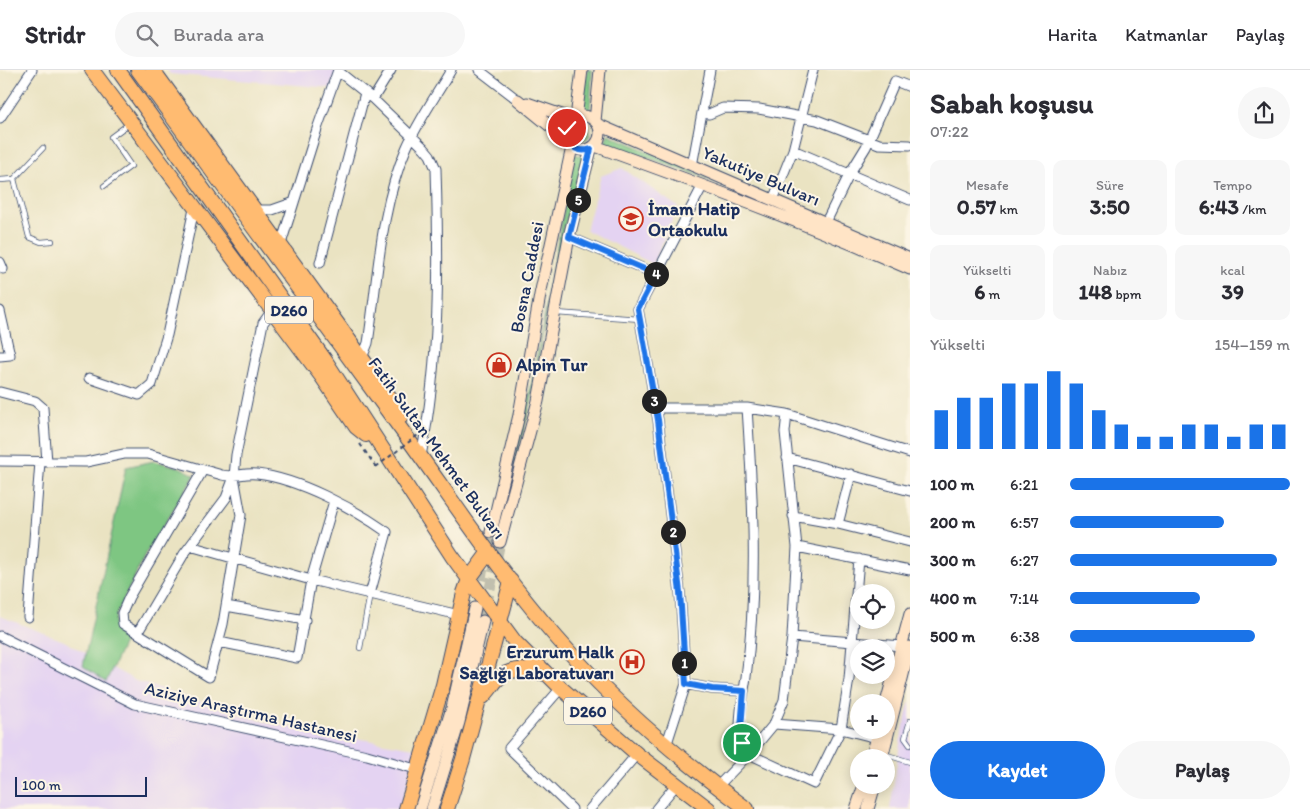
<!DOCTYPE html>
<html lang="tr">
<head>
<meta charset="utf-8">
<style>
  body { margin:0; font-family:Itim,sans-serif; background:#f7f7f7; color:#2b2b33; height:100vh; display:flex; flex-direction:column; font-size:19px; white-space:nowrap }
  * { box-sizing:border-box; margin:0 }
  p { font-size:16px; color:#7c7c81 }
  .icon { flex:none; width:28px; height:28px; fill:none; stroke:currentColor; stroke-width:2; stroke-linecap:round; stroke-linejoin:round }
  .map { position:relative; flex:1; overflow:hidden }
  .details { display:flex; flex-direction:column; background:#fff; width:400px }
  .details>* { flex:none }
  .controls { position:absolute; left:850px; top:514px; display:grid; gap:10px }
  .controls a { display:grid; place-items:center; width:45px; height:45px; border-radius:50%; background:#fff; box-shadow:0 2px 12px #0003; font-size:25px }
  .scale { position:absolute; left:15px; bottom:12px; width:132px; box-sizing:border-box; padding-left:5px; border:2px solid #1b2f5e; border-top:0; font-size:14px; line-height:18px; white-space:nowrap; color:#1b2f5e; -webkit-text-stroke:4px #fcf5e5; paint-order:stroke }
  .pin { position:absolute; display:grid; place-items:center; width:42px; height:42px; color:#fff; margin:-21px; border:2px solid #fff; border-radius:50%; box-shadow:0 1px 5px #0007 }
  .km { position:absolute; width:25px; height:25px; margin:-12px; border-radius:50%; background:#222; color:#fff; font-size:14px; line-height:25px; text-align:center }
  .round { display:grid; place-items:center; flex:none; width:52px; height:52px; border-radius:26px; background:#f7f7f7 }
  .headline { display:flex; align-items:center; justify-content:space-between; height:85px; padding:0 20px }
  h1 { font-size:28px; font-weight:800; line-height:38px }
  .stats { display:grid; grid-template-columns:repeat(3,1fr); gap:8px; height:85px; padding:5px 20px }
  .stats div { display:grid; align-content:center; border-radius:10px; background:#f7f7f7; text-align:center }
  .stats b { font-size:21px; font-weight:800 }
  .stats small { font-size:14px; font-weight:400 }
  .stats p { font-size:14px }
  .chart { height:140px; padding:10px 20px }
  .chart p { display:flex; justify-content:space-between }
  .chart svg { width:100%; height:90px; margin-top:5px; stroke:#1a73e8; stroke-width:6 }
  .cta { display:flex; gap:10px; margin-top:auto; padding:10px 20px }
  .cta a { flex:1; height:58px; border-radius:30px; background:#1a73e8; color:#fff; font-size:20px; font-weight:800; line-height:58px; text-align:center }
  .cta a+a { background:#f7f7f7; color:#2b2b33 }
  ul { padding:0 20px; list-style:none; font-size:16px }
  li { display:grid; grid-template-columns:80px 60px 1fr; align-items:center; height:38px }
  li i { height:12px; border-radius:6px; background:#1a73e8 }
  header { display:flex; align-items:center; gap:30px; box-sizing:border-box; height:70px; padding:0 25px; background:#fff; border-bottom:1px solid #e1e1e2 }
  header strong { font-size:24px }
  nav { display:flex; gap:28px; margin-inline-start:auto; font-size:18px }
  .search { width:350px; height:45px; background:#f7f7f7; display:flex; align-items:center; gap:12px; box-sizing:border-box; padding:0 18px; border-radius:28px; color:#7c7c81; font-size:19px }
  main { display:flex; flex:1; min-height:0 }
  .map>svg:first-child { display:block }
  .built { fill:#e4d3f2 }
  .green { fill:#7ec682; stroke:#4c7a70 }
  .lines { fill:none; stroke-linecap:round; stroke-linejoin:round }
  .secondary-tunnel { stroke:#c1bfae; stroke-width:11; stroke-dasharray:11 5.5; stroke-linecap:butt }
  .service-casing { stroke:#3a4a6d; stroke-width:6 }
  .minor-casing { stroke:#3a4a6d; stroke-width:11 }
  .secondary-casing { stroke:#3a4a6d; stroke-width:13 }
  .trunk-casing { stroke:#3a4a6d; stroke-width:16 }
  .path { stroke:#3a4a6d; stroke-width:2; stroke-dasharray:4 4; stroke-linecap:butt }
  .service { stroke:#fff; stroke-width:4.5 }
  .minor { stroke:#fff; stroke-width:9 }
  .secondary { stroke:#ffe4c6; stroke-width:11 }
  .trunk { stroke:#ffbb71; stroke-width:14 }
  .path-bridge { stroke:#3a4a6d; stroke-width:2; stroke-dasharray:4 4; stroke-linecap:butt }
  .route-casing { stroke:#fff; stroke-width:10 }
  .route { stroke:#1a73e8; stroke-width:6 }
  .labels { text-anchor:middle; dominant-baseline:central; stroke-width:4; stroke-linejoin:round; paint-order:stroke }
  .shield { fill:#fcf5e5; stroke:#5e6a86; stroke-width:1 }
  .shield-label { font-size:16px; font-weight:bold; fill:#1b2f5e }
  .street-label { font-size:18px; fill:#1b2f5e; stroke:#fcf5e5 }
  .poi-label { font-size:18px; font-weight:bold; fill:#1b2f5e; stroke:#fcf5e5; text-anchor:start }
</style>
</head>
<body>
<header>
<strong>Stridr</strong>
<div class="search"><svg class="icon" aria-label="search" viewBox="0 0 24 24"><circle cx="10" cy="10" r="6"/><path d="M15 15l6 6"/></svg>Burada ara</div>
<nav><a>Harita</a><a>Katmanlar</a><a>Paylaş</a></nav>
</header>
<main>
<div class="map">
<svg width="910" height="739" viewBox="0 0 910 739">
  <rect width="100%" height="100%" fill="#fcf5e5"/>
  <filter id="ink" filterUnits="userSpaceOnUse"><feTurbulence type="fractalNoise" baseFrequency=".02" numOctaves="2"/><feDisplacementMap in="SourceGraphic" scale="10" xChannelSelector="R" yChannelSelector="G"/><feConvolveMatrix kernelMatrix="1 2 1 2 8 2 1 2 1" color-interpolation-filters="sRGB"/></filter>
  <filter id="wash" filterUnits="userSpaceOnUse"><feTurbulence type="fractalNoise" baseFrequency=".0096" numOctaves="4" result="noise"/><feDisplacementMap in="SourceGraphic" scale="20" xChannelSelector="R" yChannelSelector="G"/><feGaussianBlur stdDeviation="1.12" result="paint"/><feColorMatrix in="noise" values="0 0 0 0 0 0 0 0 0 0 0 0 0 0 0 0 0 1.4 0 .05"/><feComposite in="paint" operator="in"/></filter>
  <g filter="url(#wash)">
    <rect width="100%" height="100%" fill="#eae3c2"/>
    <path class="built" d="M167,0H336L331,18L170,4Z
      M622,98L678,137L653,194L586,160L601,106Z
      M0,546L64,571L136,611L272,654L420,679L399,739H0Z
      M910,630V739H890L900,673Z"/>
    <path class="green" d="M587,0H592L590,41L582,40Z
      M576 63a7 7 0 1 1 14 0a7 7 0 1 1-14 0Z
      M608,64L910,196C810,153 710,103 604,75Z
      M574,84L584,87L564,158L549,226L532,328L497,458L529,329Z
      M154,391L179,397L195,405L146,483L116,545L114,555L128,564L106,612L83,596L126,397Z"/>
  </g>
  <g filter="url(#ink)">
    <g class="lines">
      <path class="secondary-tunnel" d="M477,526L491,462
        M483,551L500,472"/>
      <g class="service-casing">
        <path id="service" d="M43,78L14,109L29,167L41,172L52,171
          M0,110L14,109
          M104,116L131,96L111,67L130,53
          M556,243L640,249
          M360,578L370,524
          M910,651L905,668L910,675
          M884,684L910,692"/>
      </g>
      <g class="minor-casing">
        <path id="minor" d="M479,0L518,30
          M338,1L373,29L424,78L430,85L436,99C439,195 440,291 421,386
          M373,29L391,0
          M702,43L709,44L723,38L759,39L817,50L879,74L910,75
          M0,48L32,0
          M793,80L910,130
          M692,96L710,0
          M773,130L793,80L813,0
          M254,140H272L292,133
          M826,152L850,103L866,77L895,11L910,17
          M569,167L656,204
          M280,177L317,59L338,0
          M0,192L3,199
          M320,193L365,23
          M0,241L10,285L0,286
          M362,288L368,273C378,208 380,139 406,79C418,51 436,26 451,0
          M89,308L139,325L152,314L167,265L194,139
          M0,322L35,331L43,338L47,392
          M656,338H747L787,344L910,383
          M747,338C753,428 758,518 746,607C743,630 733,665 749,684L814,714L841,659L849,609L859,489
          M787,388L910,421
          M0,391L86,392L124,384H148L222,405C235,408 244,402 257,404C299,409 353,438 387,462L370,524
          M203,400L129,527L122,543L123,554L209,607L223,554L241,445L234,407
          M793,446L838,454L910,472
          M838,454L851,404
          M190,476L311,510L459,545
          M797,477L910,500
          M226,536L305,550
          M28,547L40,392
          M138,562L184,484L226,428L234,407L236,385L263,253L271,242
          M0,566L135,634L367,685L419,700
          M792,567L902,576
          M219,572L297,588L311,510L334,431
          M686,614L712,619L744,621
          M561,618L509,678L572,739
          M774,654L841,659L877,668
          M666,676L686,614L680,522L658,350L638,239L703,115
          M717,717L749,684L774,654L784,630L792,567L797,477L785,362L787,344
          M590,739L637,684
          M656,739L676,715"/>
      </g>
      <g class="secondary-casing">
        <path id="secondary" d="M518,30L567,70
          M527,33L573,49
          M566 63a17 17 0 1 1 34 0a17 17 0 1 1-34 0Z
          M576,48L582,0
          M595,51L600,0
          M599,55L910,189
          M595,76C701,114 807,154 910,199
          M491,462L519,345L540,225L572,77
          M500,472L538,331L569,167L591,79
          M886,633L910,544
          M871,688L879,660
          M882,688L910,577
          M420,739L452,638L475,538
          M432,739L459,652L483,551
          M856,739L864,715
          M868,739L875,715"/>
      </g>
      <g class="trunk-casing">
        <path id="trunk" d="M92,0L322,307L356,357L366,365
          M118,0L325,290L452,486L515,572L561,618L637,684L709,739
          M138,0C223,116 308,231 392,347C447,421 496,499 557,568C613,633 678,688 747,739
          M153,0L337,253L391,329L401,347
          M483,627C488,622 492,616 496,611C510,595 528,600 546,604
          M406,739L443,615L464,523L469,509L489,482
          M447,739L463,689L511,511"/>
      </g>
      <path class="path" d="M412,347L418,355
        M360,374L376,397"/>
      <use href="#service" class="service"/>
      <use href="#minor" class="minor"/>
      <use href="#secondary" class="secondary"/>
      <use href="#trunk" class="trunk"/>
      <path class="path-bridge" d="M376,397L418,365"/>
    </g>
  </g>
  <g class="lines" filter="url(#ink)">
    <g class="route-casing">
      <path id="route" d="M567,58C565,74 576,84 591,79L569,167L656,204L638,239L658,350L680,522L686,614L712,619L744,621L741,658L742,673"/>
    </g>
    <use href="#route" class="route"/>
  </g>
  <defs>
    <g id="school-ring" transform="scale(1.25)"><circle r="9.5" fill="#fcf5e5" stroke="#c8321e" stroke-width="1.5"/><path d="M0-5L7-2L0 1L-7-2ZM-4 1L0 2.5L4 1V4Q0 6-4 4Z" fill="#c8321e"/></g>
    <g id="shop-ring" transform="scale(1.25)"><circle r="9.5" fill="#fcf5e5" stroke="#c8321e" stroke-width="1.5"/><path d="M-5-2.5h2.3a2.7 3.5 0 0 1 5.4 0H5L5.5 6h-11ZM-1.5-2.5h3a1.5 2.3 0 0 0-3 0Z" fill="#c8321e"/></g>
    <g id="hospital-ring" transform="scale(1.25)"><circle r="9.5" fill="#fcf5e5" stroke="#c8321e" stroke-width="1.5"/><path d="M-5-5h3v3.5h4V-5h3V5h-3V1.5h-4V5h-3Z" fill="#c8321e"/></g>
  </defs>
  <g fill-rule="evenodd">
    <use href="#school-ring" x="631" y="149"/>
    <use href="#shop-ring" x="499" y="295"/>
    <use href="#hospital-ring" x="632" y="592"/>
  </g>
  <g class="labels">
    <g class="shield">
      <rect x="265" y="226.5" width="48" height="27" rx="4"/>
      <rect x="564" y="627.5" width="48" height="27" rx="4"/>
    </g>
    <g class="shield-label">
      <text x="289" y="240">D260</text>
      <text x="588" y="641">D260</text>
    </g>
    <g class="street-label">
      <text transform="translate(761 106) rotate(23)">Yakutiye Bulvarı</text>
      <text transform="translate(527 207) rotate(-79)">Bosna Caddesi</text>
      <text transform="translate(437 378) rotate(54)">Fatih Sultan Mehmet Bulvarı</text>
      <text transform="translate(251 642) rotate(13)">Aziziye Araştırma Hastanesi</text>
    </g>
    <g class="poi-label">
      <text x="648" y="139">İmam Hatip<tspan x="648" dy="21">Ortaokulu</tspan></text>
      <text x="516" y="295">Alpin Tur</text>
      <text x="614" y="582" text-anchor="end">Erzurum Halk<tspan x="614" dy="21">Sağlığı Laboratuvarı</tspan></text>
    </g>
  </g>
</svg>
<div class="controls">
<a><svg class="icon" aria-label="locate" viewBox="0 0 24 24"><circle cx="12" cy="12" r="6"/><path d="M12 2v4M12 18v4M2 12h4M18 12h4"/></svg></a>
<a><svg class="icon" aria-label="layers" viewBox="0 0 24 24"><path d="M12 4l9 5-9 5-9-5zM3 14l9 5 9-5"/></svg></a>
<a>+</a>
<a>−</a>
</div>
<div class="scale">100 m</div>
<div class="pin" style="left:742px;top:673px;background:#1e9e55"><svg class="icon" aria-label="arrive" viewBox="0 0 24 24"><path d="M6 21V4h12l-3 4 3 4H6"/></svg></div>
<div class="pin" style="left:567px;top:58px;background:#d93025"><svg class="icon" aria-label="check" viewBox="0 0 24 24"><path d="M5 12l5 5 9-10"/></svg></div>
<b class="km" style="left:684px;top:593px">1</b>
<b class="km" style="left:673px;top:462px">2</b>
<b class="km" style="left:654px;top:331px">3</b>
<b class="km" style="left:656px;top:204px">4</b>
<b class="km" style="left:578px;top:130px">5</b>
</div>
<section class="details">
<div class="headline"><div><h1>Sabah koşusu</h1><p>07:22</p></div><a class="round"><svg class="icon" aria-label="share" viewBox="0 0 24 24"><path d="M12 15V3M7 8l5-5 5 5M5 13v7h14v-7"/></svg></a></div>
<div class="stats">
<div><p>Mesafe</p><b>0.57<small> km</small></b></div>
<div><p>Süre</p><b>3:50</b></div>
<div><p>Tempo</p><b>6:43<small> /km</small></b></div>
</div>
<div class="stats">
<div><p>Yükselti</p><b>6<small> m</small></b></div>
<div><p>Nabız</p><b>148<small> bpm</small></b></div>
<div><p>kcal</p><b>39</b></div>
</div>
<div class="chart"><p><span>Yükselti</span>154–159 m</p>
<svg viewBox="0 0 160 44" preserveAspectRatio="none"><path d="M5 44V25M15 44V19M25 44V19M35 44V12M45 44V12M55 44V6M65 44V12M75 44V25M85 44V32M95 44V38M105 44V38M115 44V32M125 44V32M135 44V38M145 44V32M155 44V32"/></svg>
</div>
<ul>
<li><b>100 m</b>6:21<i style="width:100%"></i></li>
<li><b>200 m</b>6:57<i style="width:70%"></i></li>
<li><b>300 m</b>6:27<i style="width:94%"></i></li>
<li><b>400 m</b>7:14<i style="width:59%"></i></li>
<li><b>500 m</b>6:38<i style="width:84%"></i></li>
</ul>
<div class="cta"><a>Kaydet</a><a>Paylaş</a></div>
</section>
</main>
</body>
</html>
